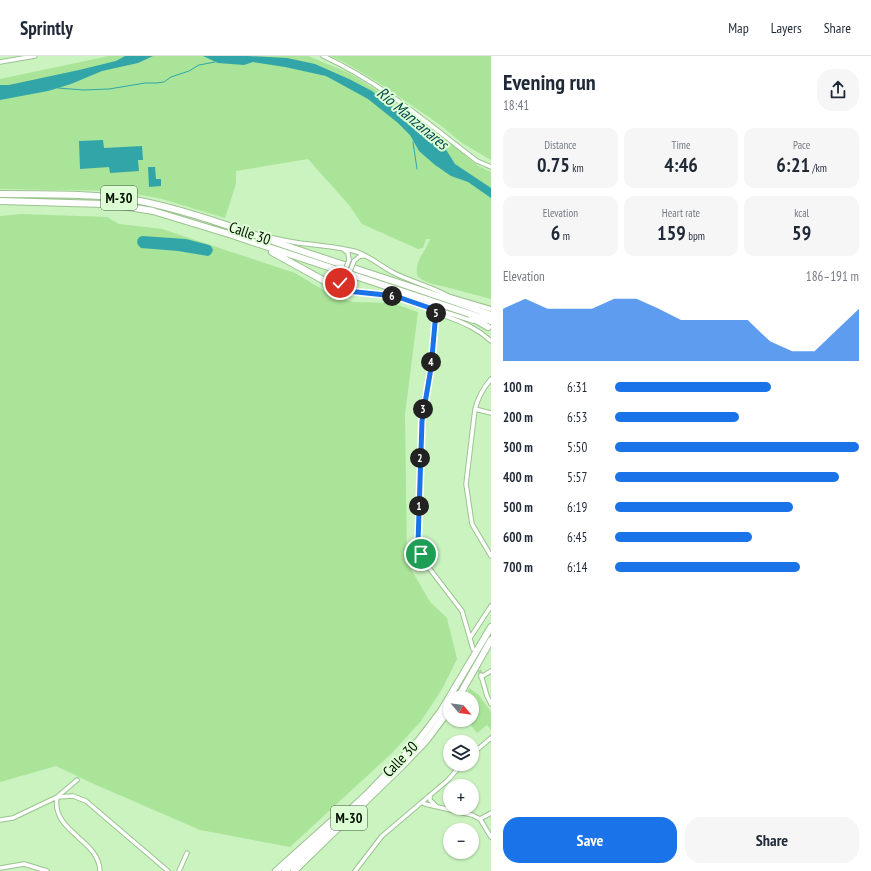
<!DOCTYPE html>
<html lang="en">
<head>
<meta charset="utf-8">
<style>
  body { margin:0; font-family:"PT Sans Narrow",sans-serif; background:#f6f6f7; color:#1f2937; height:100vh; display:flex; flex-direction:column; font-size:15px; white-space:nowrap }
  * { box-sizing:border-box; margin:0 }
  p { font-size:13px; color:#747a83 }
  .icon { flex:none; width:22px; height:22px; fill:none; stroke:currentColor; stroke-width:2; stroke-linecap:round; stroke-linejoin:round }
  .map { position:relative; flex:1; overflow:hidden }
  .details { display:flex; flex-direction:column; background:#fff; width:380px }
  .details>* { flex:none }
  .needle { width:26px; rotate:119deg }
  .tools { position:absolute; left:443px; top:635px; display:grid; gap:8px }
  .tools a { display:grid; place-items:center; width:36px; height:36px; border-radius:50%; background:#fff; box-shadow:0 1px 3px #0004; font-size:20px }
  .pin { position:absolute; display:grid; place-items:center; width:34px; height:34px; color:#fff; margin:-17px; border:2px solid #fff; border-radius:50%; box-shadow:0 1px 4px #0007 }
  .km { position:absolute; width:20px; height:20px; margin:-10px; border-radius:50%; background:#222; color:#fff; font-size:11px; line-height:20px; text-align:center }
  .round { display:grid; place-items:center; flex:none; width:42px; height:42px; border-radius:16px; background:#f6f6f7 }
  .headline { display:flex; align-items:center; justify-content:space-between; height:68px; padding:0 12px }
  h1 { font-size:22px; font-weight:600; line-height:30px }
  .figures { display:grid; grid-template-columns:repeat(3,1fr); gap:6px; height:68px; padding:4px 12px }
  .figures div { display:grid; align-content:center; border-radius:10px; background:#f6f6f7; text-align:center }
  .figures b { font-size:20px; font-weight:600 }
  .figures small { font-size:11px; font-weight:400 }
  .figures p { font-size:11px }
  .chart { height:112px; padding:8px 12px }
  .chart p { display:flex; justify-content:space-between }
  .chart svg { width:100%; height:72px; margin-top:4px; fill:#1a73e8; opacity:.7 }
  .cta { display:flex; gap:8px; margin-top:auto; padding:8px 12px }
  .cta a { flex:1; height:46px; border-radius:16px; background:#1a73e8; color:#fff; font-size:16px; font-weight:600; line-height:46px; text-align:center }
  .cta a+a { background:#f6f6f7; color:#1f2937 }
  ul { padding:0 12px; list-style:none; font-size:13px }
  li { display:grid; grid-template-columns:64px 48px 1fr; align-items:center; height:30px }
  li i { height:10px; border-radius:5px; background:#1a73e8 }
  header { display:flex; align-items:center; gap:24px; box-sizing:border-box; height:56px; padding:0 20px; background:#fff; border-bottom:1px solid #e0e1e3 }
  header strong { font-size:19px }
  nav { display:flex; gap:22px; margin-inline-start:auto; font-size:14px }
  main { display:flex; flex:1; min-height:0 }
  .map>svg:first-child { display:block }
  .green { fill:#a9e498 }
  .water { fill:#32a5a9 }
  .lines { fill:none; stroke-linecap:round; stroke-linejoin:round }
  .stream { stroke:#32a5a9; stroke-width:1 }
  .minor-tunnel { stroke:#acd1a3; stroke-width:3.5; stroke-dasharray:3.5 2; stroke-linecap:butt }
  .minor-casing { stroke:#9bc390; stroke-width:5.5 }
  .tertiary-casing { stroke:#9bc390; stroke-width:6 }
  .motorway-casing { stroke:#9bc390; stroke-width:8 }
  .minor { stroke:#fff; stroke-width:3.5 }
  .tertiary { stroke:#fff; stroke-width:4 }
  .motorway { stroke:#fff; stroke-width:6 }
  .minor-bridge-casing { stroke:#9bc390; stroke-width:5.5; stroke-linecap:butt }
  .minor-bridge { stroke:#fff; stroke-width:3.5 }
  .route-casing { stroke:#fff; stroke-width:8 }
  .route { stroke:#1a73e8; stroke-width:5 }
  .labels { text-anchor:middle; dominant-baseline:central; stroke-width:4; stroke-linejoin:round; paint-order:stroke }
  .shield { fill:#ddfed4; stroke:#455841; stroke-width:1 }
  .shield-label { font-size:14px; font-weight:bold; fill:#041102 }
  .street-label { font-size:15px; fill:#041102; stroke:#ddfed4 }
  .water-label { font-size:16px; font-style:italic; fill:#084c4f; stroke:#ddfed4 }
</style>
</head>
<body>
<header>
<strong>Sprintly</strong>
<nav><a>Map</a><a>Layers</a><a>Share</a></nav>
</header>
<main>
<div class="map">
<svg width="491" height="815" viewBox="0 0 491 815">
  <rect width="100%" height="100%" fill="#caf3bf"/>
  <path class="green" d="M109,0H308L349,17L386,40L428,69L478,110L491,116V243C476,239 461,235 446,231C439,229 429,228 423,224C420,222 417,221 417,217C415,204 426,195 430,183H426L423,192L418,193L362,168L349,149L308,103L236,115V128L225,162L162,143L122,135L0,133V23Z
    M330,0H491V104L462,87L439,68L376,25L344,6Z
    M22,158L107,161L119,168L162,173L295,217L333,240L354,246L392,247L418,256L405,358L407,506L430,546L447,562L457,603L442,633L421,665L392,697L290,791L200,774L94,728L56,710L0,726V160Z
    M469,632L479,639L491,656V674L487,669L477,677L467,664H472V642H464Z"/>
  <path class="water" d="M125,0H153L138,7L102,15L71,28L48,35L0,44V29H9L79,14L116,5Z
    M203,0H248L287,2L315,8L349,23L372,35L423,75L439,85L445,92L455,108L491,132V142L468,126L451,120L435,109L419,95L410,79L398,67L368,43L326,20L285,11L253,6L244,9L218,7Z
    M103,84L104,92L142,90L143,104H138L139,115L110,117L109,111L80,113L79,85Z
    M148,111H155L156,123H161V130L149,131Z
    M142,180L186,183L209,189C215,192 213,198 208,200L178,195L141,192L138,189C136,184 138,181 142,180Z"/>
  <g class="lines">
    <path class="stream" d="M58,32L83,34L109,33L145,27H156L164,26L171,21L189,15L199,9L215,6
      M413,86L417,113"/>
    <path class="minor-tunnel" d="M475,598L481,619"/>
    <g class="minor-casing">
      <path id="minor" d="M323,0C380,26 427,67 477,105L491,111
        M0,6L35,0
        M269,181C282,184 295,187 308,188C323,190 339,191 354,195C369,199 380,210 394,217C412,226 433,231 450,241
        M343,193L348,197L349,204
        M354,205L360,200H366
        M330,228L347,235L395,240L473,265
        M434,255L443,260L449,261
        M436,256L431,313L422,365L419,425V493L426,508L462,555L473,593
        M448,261C464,267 478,273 491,285
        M491,323C483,332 478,342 475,353L466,428L472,468L491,500
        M475,353L491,357
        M470,582L491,550
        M481,619L487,640L491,648
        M481,621L491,615
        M472,698L491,682
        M77,724L57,741C51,776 99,783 100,815
        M430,739V744L435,749
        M422,746L425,748L472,759L480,763L491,781
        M480,763L491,757
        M0,764L13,762L57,741L73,740L86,745L168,815
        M0,812L24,808L47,815
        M179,815L187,797
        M355,815L382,780L448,724L462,708"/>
    </g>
    <g class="tertiary-casing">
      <path id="tertiary" d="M450,241L491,253"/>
    </g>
    <g class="motorway-casing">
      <path id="motorway" d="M0,138C26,138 52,138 79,139C96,140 113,140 130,143C185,153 237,173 290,191C357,214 425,234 491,259
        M0,145L104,148L129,151L153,155L232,179L491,265
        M272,196L330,228
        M472,262L488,271
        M458,642L491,584
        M276,815L344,754
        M285,815L367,738L419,684L441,655L491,571
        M294,815L403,709L426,685L450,653"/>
    </g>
    <use href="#minor" class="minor"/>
    <use href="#tertiary" class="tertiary"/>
    <use href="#motorway" class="motorway"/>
    <g class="minor-bridge-casing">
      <path id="minor-bridge" d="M341,226L349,204
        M347,228V223L354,205"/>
    </g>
    <use href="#minor-bridge" class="minor-bridge"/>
  </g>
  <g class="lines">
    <g class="route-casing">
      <path id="route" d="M340,227L330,228L347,235L395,240L430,252L436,256L431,312L422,365L418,487L421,498"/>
    </g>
    <use href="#route" class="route"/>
  </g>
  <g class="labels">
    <g class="shield">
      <rect x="101" y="130" width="36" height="24" rx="3"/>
      <rect x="331" y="750" width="36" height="24" rx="3"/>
    </g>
    <g class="shield-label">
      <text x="119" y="142">M-30</text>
      <text x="349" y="762">M-30</text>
    </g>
    <g class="street-label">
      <text transform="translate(250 177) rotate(19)">Calle 30</text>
      <text transform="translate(400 703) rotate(-46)">Calle 30</text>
    </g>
    <g class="water-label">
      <text transform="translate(413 62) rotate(40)">Río Manzanares</text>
    </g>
  </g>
</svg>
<div class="tools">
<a><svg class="needle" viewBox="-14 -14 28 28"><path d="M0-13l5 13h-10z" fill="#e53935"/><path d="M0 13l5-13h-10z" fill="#747a83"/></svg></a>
<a><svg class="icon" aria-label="layers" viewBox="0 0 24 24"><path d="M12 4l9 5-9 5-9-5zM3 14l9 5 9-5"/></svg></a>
<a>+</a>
<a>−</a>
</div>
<div class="pin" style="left:421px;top:498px;background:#1e9e55"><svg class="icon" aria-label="arrive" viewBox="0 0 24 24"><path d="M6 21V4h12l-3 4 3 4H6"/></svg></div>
<div class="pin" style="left:340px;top:227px;background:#d93025"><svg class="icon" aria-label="check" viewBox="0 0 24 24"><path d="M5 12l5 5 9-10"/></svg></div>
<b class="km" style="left:419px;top:450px">1</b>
<b class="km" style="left:420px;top:402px">2</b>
<b class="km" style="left:423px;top:353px">3</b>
<b class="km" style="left:431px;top:306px">4</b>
<b class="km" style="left:436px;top:257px">5</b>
<b class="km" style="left:392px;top:240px">6</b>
</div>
<section class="details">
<div class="headline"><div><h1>Evening run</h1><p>18:41</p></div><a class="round"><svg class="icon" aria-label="share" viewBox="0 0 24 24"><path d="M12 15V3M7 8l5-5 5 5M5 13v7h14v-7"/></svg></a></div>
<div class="figures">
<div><p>Distance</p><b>0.75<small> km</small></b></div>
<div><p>Time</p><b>4:46</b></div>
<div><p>Pace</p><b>6:21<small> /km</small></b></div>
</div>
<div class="figures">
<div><p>Elevation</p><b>6<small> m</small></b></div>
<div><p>Heart rate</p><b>159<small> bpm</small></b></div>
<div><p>kcal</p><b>59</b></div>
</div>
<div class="chart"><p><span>Elevation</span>186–191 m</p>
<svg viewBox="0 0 160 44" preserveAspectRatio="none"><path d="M0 44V12L10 6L20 12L30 12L40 12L50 6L60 6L70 12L80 19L90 19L100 19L110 19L120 32L130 38L140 38L150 25L160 12V44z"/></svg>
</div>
<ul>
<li><b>100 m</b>6:31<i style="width:64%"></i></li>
<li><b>200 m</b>6:53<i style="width:51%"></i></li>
<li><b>300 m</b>5:50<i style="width:100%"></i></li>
<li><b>400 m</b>5:57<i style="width:92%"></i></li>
<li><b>500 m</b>6:19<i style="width:73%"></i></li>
<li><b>600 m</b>6:45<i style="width:56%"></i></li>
<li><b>700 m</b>6:14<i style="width:76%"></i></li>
</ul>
<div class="cta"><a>Save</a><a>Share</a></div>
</section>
</main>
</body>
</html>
